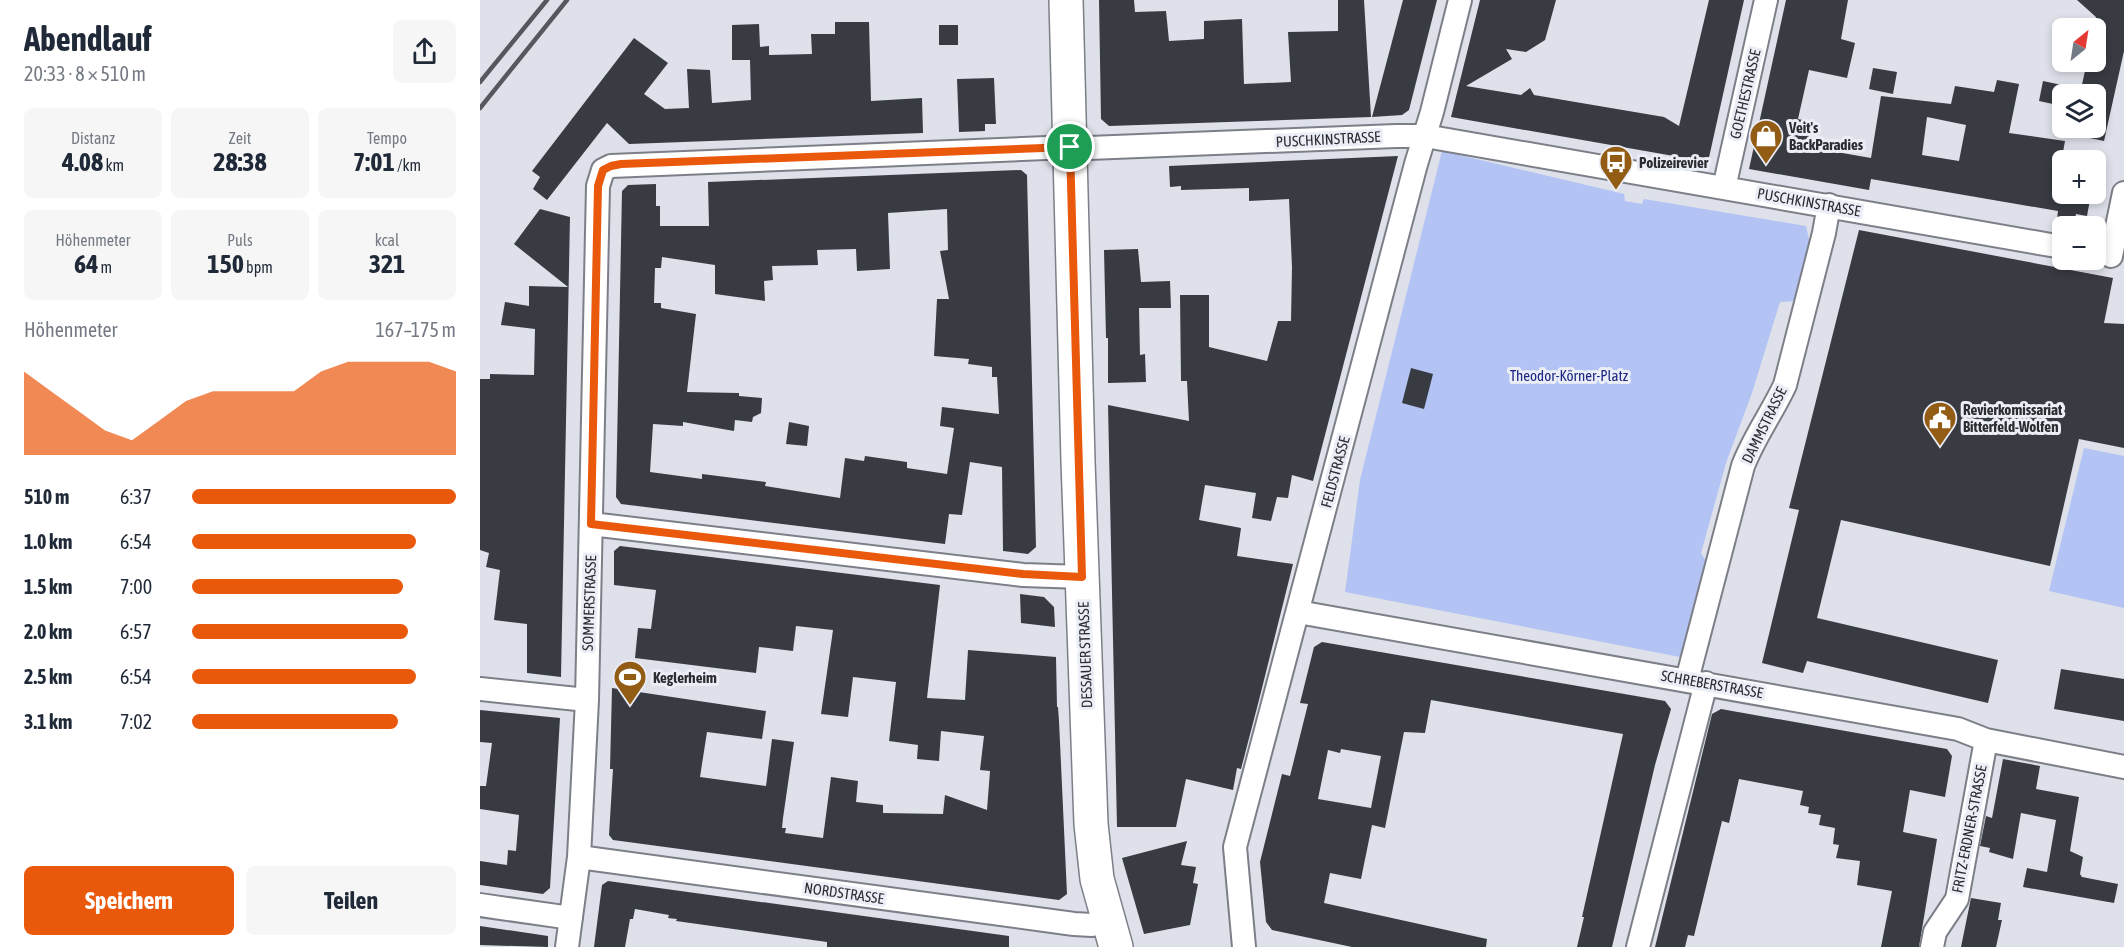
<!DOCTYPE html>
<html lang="de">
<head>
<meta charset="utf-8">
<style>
  body { margin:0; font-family:"Asap Condensed",sans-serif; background:#f6f6f7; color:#1f2937; height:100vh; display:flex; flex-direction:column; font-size:22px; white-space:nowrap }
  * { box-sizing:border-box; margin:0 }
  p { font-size:20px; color:#747a83 }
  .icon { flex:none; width:33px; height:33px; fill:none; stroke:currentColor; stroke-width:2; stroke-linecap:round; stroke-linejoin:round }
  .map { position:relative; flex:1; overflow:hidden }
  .panel { display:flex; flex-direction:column; background:#fff; width:480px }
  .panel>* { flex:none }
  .needle { width:39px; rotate:30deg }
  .fabs { position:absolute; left:1572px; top:18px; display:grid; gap:12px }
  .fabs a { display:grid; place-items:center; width:54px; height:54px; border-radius:9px; background:#fff; box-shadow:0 3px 9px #0003; font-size:30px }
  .pin { position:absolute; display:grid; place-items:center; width:51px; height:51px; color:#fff; margin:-26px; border:3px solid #fff; border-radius:50%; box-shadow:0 2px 6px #0007 }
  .round { display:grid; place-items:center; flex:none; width:63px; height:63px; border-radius:9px; background:#f6f6f7 }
  .headline { display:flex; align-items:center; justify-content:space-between; height:102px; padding:0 24px }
  h1 { font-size:33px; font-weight:700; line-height:45px }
  .metrics { display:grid; grid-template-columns:repeat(3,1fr); gap:9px; height:102px; padding:6px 24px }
  .metrics div { display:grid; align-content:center; border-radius:9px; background:#f6f6f7; text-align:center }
  .metrics b { font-size:26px; font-weight:700 }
  .metrics small { font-size:16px; font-weight:400 }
  .metrics p { font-size:16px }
  .chart { height:168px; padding:12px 24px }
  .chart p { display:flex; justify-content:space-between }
  .chart svg { width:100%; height:108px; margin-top:6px; fill:#ea580c; opacity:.7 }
  .cta { display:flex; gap:12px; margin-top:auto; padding:12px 24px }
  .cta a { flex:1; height:69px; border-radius:9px; background:#ea580c; color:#fff; font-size:24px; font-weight:700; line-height:69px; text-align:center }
  .cta a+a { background:#f6f6f7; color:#1f2937 }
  ul { padding:0 24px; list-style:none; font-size:20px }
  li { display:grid; grid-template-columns:96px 72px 1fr; align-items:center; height:45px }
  li i { height:15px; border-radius:8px; background:#ea580c }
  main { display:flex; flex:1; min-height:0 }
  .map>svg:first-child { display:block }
  .green { fill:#b2c3f4 }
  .building { fill:#383b42; fill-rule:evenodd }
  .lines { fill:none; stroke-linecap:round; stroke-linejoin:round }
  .street-casing { stroke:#7c7f87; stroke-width:26 }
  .secondary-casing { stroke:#7c7f87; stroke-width:36 }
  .street { stroke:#fff; stroke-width:22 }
  .secondary { stroke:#fff; stroke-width:33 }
  .rail { stroke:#57585d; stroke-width:4.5 }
  .route-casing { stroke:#fff; stroke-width:12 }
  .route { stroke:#ea580c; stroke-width:8 }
  .labels { text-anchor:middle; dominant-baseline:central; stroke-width:6; stroke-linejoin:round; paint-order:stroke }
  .street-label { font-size:15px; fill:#2c2d31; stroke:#ebeef7 }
  .poi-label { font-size:15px; font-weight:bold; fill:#2c2d31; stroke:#ebeef7; text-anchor:start }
  .park-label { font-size:15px; fill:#1d2681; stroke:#ebeef7 }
</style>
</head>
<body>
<main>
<section class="panel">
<div class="headline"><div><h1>Abendlauf</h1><p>20:33 · 8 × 510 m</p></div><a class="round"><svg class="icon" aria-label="share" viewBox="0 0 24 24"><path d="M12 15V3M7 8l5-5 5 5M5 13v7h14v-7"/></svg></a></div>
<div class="metrics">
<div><p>Distanz</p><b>4.08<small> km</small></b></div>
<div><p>Zeit</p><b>28:38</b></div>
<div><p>Tempo</p><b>7:01<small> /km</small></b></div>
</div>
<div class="metrics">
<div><p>Höhenmeter</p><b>64<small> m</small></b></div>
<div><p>Puls</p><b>150<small> bpm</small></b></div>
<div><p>kcal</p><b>321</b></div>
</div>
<div class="chart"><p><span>Höhenmeter</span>167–175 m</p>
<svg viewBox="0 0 160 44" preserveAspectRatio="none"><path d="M0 44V10L10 18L20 26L30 34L40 38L50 30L60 22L70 18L80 18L90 18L100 18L110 10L120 6L130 6L140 6L150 6L160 10V44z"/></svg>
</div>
<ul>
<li><b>510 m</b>6:37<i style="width:100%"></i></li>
<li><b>1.0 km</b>6:54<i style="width:85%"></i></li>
<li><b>1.5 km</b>7:00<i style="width:80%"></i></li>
<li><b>2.0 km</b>6:57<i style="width:82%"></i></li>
<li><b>2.5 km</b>6:54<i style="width:85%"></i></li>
<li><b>3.1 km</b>7:02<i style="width:78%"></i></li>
</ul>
<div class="cta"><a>Speichern</a><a>Teilen</a></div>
</section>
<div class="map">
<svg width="1644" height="947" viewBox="0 0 1644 947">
  <rect width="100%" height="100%" fill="#dee1ea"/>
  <path class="green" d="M962,151L1136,192L1144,194L1145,201L1162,204L1164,199L1326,226L1330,244L1316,301L1300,302L1272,393L1246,463L1221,553L1227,563L1200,657L865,592L880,480Z
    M1604,448L1644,456V608L1569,591Z"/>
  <path class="building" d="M619,0H654L655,12L686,11L689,41L724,39V21L762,19L764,84L811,82L808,32L858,31V0H884L891,117L629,126L621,119Z
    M923,0H957L929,110L922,115L892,117Z
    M1000,0H1076L1065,40L1046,52L1026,49L1032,59L986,86L1041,95L1050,88L1054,95L1184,117L1199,126L1229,0H1264L1228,162L971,117Z
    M1306,0H1368L1361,39L1375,43L1367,78L1329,70L1318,119L1332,122L1328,147L1391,158L1401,96L1471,104L1475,86L1514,92L1517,80L1539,84L1529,133L1585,141L1579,174L1582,175V194H1611L1607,216L1596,214L1594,222L1577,219L1578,211L1391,179L1389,190L1269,169ZM1447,117L1486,125L1479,161L1442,155Z
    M1597,0H1644V51L1624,141L1591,134L1592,128H1616V94H1582V106L1559,101L1563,81L1601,89L1607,62H1616V28H1614L1616,17Z
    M355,22H389L391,101L442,98L443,133L149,144L127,123L67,200L53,189L60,177L52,171L154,38L188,63L164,94L185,109L209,108L207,69L230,70L232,103L271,100L270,60H252V25L279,24L280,47L289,46V55L332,54L331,34H355Z
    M459,25H478V45H459Z
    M1393,68L1417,72L1413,94L1389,89Z
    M514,78L516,124H505V131L479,132L477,79Z
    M918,156L833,481L812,475L808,498L797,497L791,521L772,518L776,493L725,485L719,520L761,528L757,556L813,564L779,700L761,769L757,768L753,790L706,779L696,827H637L628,405L709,421L707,381H701L700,295H729V347L787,361L798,321H811L812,267L809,199L769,201V188L701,190V186L690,187L689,166Z
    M541,170L547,175L556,547L548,554L523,551L522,467L490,462L482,515L469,514L465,544L141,504L136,497L142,191L148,185L176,184V206H180V226H229L228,182ZM467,209L468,250L460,251L469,299H457L454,356L489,359L488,364L512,367V377H517L519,414L462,407L460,426L474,428L467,474L427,468V462L385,456L384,461L365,458L360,498L285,486L286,482L222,474V479L170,472L173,424L203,426V422L254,431L255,420L272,422L273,417L281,413L282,398L259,396V393L207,392L216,314L181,308V303H174L175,268H181L182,257L235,265V294L285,301L284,281L293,280L292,266L338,265L337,250L376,249L377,271L410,269L408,213Z
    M60,209L90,217L81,677L47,673V624L14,620L20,570L6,567L9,553L0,550V379H10V374L54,375L55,329L21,325L25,302L49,306V286L88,287L34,244Z
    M1379,230L1633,278L1624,323L1644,324V448L1599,439L1570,566L1361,520L1337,618L1518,660L1508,703L1327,661L1323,673L1282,663L1319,510L1309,508Z
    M658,249L661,282L690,281L691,308H659L660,355L665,354L666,382L628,383V338H626L624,250Z
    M931,368L953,374L944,409L922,403Z
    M309,422L329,426L327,446L306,444Z
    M140,546L460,585L447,698L485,700L488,650L576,657L577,707H578L579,721L587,894L579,900L133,840L129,835L133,769H130L132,688L286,711L282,739L227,732L220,777L286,786L292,739L314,742L303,818L302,828H306L305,833L343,838L351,777L378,781L376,802L403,805V813L463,814L465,795L507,810L510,771L500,770L504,736L461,731L459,761L437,759L438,745L409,741L416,682L373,677L368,717L341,714L353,630L316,626L313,651L279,647L276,673L155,658L158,628L171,629L176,590L134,585V551Z
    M540,594L564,597L574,607L575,627L541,623Z
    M842,642L1185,701L1191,709L1175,765L1132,947H1097L1104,917H1102L1143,734L951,700L945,733L924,732L905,828L892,825L881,879L850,873L844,903L1007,939L1006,947H872L792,930L786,922L780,862L802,774L810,776L828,704L820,703L834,647ZM861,749L901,756L891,808L838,799L848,750L860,753Z
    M1581,669L1644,679V721L1574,709Z
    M1241,709L1467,749L1472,756L1465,797L1430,790L1423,832L1457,839L1439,947H1401L1412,891L1377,885L1380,861L1356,858L1359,845L1353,844L1355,828L1339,825L1341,815L1328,813L1329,807L1320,805L1323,791L1259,779L1249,823L1242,821L1214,936L1208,935L1205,947H1175L1232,714Z
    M0,710L80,718L70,888L63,894L0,885V861L27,865L28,850L36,851L39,815L0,809V786H6L12,743L0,742Z
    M1523,759L1560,766L1556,789L1599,797L1590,851L1603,857L1600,874L1602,877L1638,884L1634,903L1543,887L1547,868L1567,872L1576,820L1541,813L1533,859L1509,852L1510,848L1500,846L1506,816L1512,818Z
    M707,841L701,865L716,867L713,883L718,884L710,925L664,934L642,858Z
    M128,881L529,936V947H347V942L196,921L197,919L188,918L189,915L155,909L153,919H150L145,947H114L122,885Z
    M1491,898L1521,903L1518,920H1522L1516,947H1481Z
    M0,926L68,936V947L0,945Z"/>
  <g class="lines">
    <g class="street-casing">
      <path id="street" d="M1244,188L1286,0
        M1631,256L1644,193
        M111,524L543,575L602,577
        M818,612L1478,729L1506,740L1644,767
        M1207,680L1263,466C1274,437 1292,413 1305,385L1344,233L1349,205
        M0,689L107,700
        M99,857L594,924L612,925L629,920
        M0,905L91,918
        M87,947L99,857L107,700L118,186L123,170L131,166L590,147L609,148L916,136H945L1582,247
        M764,947L755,847L936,164L952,112L980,0
        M1158,947L1226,683
        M1452,947L1455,932L1477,899L1506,740"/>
    </g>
    <g class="secondary-casing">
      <path id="secondary" d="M586,0L598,461L611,824L617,879L636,947"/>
    </g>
    <use href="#street" class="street"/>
    <use href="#secondary" class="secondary"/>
    <path class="rail" d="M0,82L67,0
      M0,108L87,0"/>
  </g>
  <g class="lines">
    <g class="route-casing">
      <path id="route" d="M590,147L602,577L543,574L111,524L118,186L123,170L131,166L141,164Z"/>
    </g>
    <use href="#route" class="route"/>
  </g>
  <defs>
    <g id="shop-pin" transform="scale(1.725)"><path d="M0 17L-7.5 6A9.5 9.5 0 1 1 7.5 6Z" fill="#935c15" stroke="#ebeef7"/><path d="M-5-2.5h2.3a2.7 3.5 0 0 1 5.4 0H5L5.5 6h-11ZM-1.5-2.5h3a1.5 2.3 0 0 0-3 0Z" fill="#fff"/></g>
    <g id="bus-pin" transform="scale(1.725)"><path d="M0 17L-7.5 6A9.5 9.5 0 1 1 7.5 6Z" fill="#935c15" stroke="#ebeef7"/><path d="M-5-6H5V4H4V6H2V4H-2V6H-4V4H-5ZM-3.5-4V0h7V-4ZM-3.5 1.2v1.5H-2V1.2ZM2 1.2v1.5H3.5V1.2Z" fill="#fff"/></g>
    <g id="civic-pin" transform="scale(1.725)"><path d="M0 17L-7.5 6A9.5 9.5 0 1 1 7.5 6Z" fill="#935c15" stroke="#ebeef7"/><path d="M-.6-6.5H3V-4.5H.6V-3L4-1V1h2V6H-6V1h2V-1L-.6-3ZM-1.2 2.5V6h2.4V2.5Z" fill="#fff"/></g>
    <g id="stadium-pin" transform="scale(1.725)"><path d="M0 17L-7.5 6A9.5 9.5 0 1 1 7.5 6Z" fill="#935c15" stroke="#ebeef7"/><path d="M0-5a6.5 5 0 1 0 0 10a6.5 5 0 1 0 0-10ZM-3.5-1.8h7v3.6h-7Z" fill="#fff"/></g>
  </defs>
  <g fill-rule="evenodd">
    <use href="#shop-pin" x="1286" y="136"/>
    <use href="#bus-pin" x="1136" y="162"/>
    <use href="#civic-pin" x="1460" y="418"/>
    <use href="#stadium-pin" x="150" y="677"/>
  </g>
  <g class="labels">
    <g class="street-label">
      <text transform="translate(1265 94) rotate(-77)">GOETHESTRASSE</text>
      <text transform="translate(848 139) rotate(-3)">PUSCHKINSTRASSE</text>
      <text transform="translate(1329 202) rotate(10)">PUSCHKINSTRASSE</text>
      <text transform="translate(1284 425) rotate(-64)">DAMMSTRASSE</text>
      <text transform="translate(855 472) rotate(-75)">FELDSTRASSE</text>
      <text transform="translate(109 603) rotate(-88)">SOMMERSTRASSE</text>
      <text transform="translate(605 655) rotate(-92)">DESSAUER STRASSE</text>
      <text transform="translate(1232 684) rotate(10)">SCHREBERSTRASSE</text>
      <text transform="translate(1489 829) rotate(-79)">FRITZ-ERDNER-STRASSE</text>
      <text transform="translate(364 893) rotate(8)">NORDSTRASSE</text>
    </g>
    <g class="poi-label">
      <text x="1309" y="127">Veit's<tspan x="1309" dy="17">BackParadies</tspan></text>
      <text x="1159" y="162">Polizeirevier</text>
      <text x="1483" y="409">Revierkomissariat<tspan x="1483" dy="17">Bitterfeld-Wolfen</tspan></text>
      <text x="173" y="677">Keglerheim</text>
    </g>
    <g class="park-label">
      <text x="1089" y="375">Theodor-Körner-Platz</text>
    </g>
  </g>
</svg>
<div class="fabs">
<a><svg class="needle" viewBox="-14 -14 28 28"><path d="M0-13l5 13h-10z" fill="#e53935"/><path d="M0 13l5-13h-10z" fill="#747a83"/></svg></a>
<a><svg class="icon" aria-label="layers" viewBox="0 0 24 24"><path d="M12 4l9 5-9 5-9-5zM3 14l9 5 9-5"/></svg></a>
<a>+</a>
<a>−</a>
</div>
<div class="pin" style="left:590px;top:147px;background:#1e9e55"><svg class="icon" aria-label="arrive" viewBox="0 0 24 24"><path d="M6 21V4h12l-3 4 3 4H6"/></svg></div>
</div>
</main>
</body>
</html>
